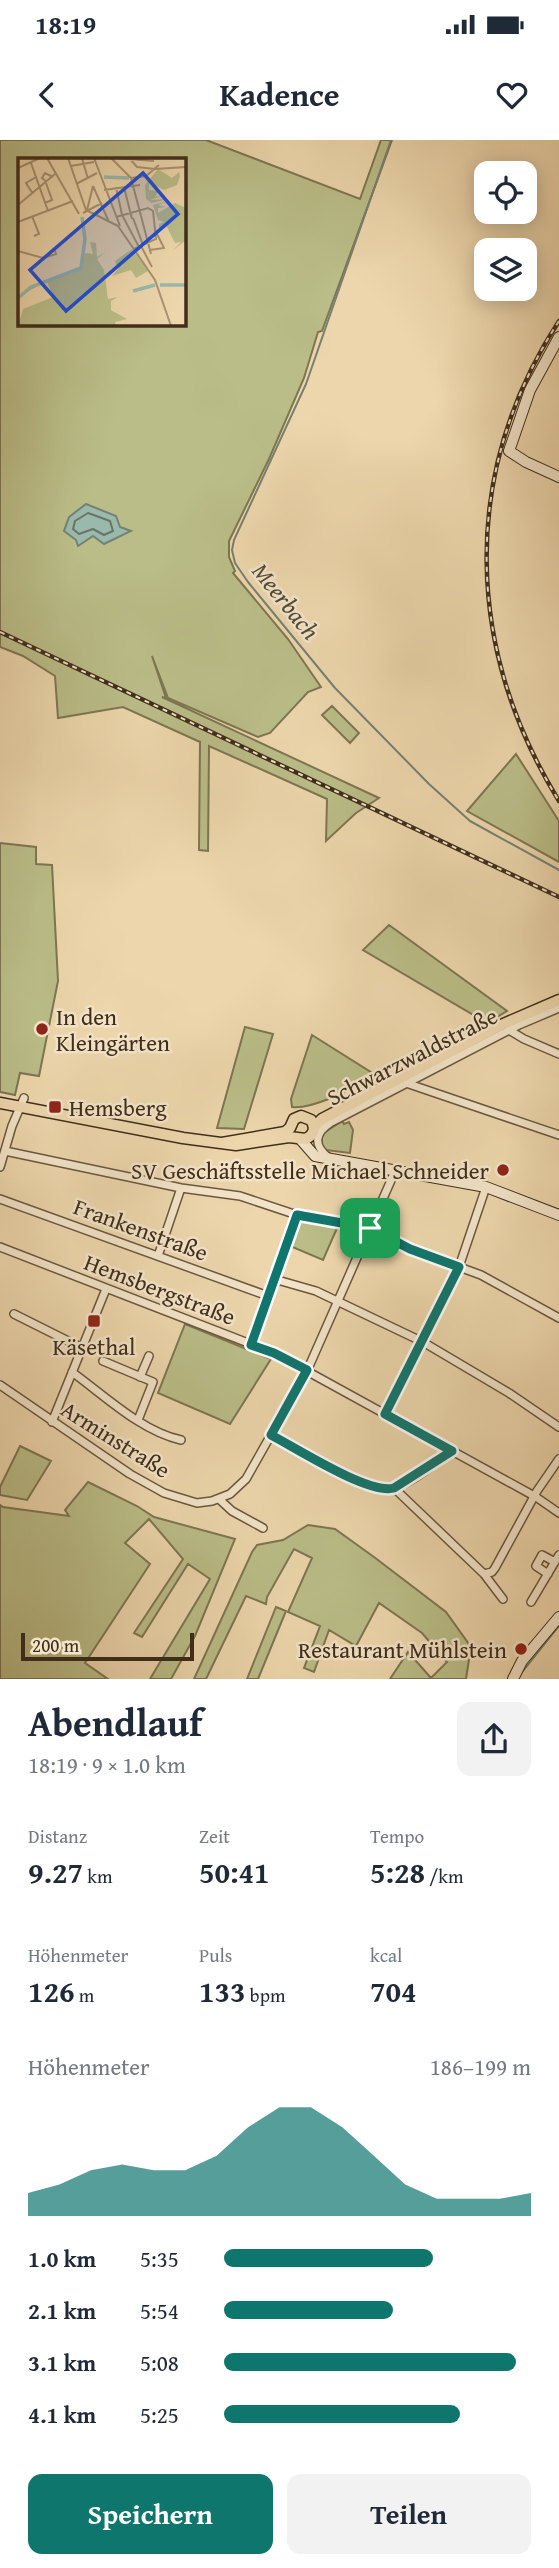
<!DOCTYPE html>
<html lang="de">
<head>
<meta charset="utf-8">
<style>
  body { margin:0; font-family:"Gentium Book Plus",serif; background:#f2f2f3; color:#1f2937; height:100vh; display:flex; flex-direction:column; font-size:26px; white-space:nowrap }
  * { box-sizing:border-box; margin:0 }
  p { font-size:23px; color:#747a83 }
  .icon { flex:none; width:38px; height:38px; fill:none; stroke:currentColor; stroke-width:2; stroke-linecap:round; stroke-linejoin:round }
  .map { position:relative; height:1539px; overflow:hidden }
  .sheet { display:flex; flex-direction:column; background:#fff; flex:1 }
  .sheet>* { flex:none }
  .tools { position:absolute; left:474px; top:21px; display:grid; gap:14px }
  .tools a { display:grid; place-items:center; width:63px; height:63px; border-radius:14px; background:#fff; box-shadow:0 4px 18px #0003; font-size:35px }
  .scale { position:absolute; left:21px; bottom:18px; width:173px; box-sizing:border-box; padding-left:7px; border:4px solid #402e1b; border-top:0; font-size:19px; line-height:24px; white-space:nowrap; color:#402e1b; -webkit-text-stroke:5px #f3e4c9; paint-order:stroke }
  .pin { position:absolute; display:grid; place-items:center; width:60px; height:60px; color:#fff; margin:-30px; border-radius:14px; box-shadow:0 4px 10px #0006 }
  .round { display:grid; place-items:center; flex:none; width:74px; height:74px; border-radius:14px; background:#f2f2f3 }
  .overview { display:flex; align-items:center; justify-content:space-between; height:119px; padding:0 28px }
  h1 { font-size:38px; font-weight:800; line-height:52px }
  .figures { display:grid; grid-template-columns:repeat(3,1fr); gap:10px; height:119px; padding:7px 28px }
  .figures div { display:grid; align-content:center }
  .figures b { font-size:30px; font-weight:800 }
  .figures small { font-size:19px; font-weight:400 }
  .figures p { font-size:19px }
  .chart { height:196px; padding:14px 28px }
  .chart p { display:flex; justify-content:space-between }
  .chart svg { width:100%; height:126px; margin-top:7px; fill:#0f766e; opacity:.7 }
  .action { display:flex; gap:14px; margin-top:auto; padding:14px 28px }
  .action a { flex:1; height:80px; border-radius:14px; background:#0f766e; color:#fff; font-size:28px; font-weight:800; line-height:80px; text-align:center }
  .action a+a { background:#f2f2f3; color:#1f2937 }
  ul { padding:0 28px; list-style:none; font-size:23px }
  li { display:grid; grid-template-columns:112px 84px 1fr; align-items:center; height:52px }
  li i { height:18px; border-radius:9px; background:#0f766e }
  .status { display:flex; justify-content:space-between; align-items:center; height:49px; padding:0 35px; background:#fff; direction:ltr }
  .status svg { height:19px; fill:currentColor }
  header { display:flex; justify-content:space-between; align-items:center; height:91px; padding:0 28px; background:#fff; font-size:32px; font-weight:800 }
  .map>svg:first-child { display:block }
  .green { fill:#babd88; stroke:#7d7652; stroke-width:2; fill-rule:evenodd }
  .water { fill:#99b9ad; stroke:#758173; stroke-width:2 }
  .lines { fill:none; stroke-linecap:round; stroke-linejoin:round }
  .shore { stroke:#6c7464; stroke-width:2 }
  .stream { stroke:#758173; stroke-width:2 }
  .street-casing { stroke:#6b583f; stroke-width:10 }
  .secondary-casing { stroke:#402e1b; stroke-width:12 }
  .primary-casing { stroke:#402e1b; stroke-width:13 }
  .street { stroke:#f3e4c9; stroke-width:7 }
  .secondary { stroke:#f3e4c9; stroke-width:10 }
  .primary { stroke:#edd6ac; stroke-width:10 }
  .rail-casing { stroke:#402e1b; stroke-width:4.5 }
  .rail { stroke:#f3e4c9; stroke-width:2; stroke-dasharray:5; stroke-linecap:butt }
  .route-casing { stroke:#fff; stroke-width:14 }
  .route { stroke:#0f766e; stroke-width:9 }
  .poi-dot { fill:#8f2418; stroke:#f3e4c9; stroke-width:2.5 }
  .labels { text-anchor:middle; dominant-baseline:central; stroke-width:5; stroke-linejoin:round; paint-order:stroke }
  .poi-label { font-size:23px; fill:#402e1b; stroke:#f3e4c9; text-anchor:start }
  .street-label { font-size:23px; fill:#402e1b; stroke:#f3e4c9 }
  .water-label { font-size:24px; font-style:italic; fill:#524a38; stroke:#f3e4c9 }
  .inset-river { fill:none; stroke:#99b9ad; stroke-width:3.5 }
  .inset-road { fill:none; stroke:#a89372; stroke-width:2 }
  .view { fill:#1d4ed8; fill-opacity:0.15; stroke:#1d4ed8; stroke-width:3.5 }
  .inset-edge { fill:none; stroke:#402e1b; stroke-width:3.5 }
</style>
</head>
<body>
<div class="status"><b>18:19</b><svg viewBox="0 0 49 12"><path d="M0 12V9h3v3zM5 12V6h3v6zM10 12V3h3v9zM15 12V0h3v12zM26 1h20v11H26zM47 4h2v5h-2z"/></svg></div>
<header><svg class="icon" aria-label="back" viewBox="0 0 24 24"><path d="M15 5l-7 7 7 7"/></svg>Kadence<svg class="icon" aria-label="heart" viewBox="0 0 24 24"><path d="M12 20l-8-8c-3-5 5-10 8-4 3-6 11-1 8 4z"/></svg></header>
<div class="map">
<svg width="559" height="1539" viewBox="0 0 559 1539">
  <rect width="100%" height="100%" fill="#edd6ac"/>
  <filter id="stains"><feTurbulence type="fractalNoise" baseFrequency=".00286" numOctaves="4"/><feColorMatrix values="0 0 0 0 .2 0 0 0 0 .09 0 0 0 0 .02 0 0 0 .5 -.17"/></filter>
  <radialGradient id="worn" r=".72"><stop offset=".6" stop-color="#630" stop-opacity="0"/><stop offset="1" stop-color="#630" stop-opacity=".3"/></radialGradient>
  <path class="green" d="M0,0H206L360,59L381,0H392L322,191L318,192L304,238L269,319L229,401V417L235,431L233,433L288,499L321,547L308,552L270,593L258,597L168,558L152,516L166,558L162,557L379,658L356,673L326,701L327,659L209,606L208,711L199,710L200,602L123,567L58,578L55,536L23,516L0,507ZM19,19H184V184H19Z
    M332,566L359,593L350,603L322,575Z
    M516,614L559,681V722L467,671Z
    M0,703L36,707V724L52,725L58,841L39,936L20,933L15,955L0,952Z
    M389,785L507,871L487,883L363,810Z
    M245,887L273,894L244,989L217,988Z
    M312,895L377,936C357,946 313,970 292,967L291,959Z
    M342,981L344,984L349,982L353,990L350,1013L326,1010L321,1006L322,994Z
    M305,1080L338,1086L323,1120L290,1106L298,1084Z
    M185,1184L271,1219L230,1284L158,1253Z
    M20,1306L51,1321L27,1360L0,1355V1347Z
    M88,1342L137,1366L154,1377L235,1399L195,1496L171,1539H150L210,1439L188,1424L142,1497L134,1493L183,1419L149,1379L125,1403L150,1424L85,1523L108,1539H0V1365L3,1367L69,1376L65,1370Z
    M308,1385L335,1389L374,1417L446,1472L471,1507L466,1539H390L408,1512L431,1538L447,1522L422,1493L379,1463L356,1506L329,1490L314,1532L304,1528L320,1486L288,1472L312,1418L294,1409L267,1457L266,1464L246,1456L206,1539H194L252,1412L257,1405L283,1400Z
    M276,1467L286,1471L258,1539H247Z"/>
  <path class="water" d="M86,364L116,376L120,387L131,391L104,404L93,396L78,406L76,400L64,391L69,377Z"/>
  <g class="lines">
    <path class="shore" d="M88,373L110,381L113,391L104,395L93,389L79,394L73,389L75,381Z"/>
    <path class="stream" d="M391,0L306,244L234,400L232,410L235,423L248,442L335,548L429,644L470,681L559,730
      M523,1531L559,1486"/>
    <g class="street-casing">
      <path id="street" d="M509,890L524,899L559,914
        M406,943L559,995
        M5,1011L181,1048L240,1056L297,1075L370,1088L410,1109L481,1135L559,1178
        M328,1017C313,1005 315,993 330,983L519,885L559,868
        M0,1027L12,986L24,958
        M0,1059L268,1156
        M0,1107L274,1213L536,1357L559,1373
        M158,1116L181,1048
        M274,1139L316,1151L423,1202L509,1253L559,1287
        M14,1174L82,1208
        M252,1204L297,1075
        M103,1221L153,1242L138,1280
        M72,1232C105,1256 141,1291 181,1300
        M140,1237L149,1216
        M0,1245L130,1334L164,1353L197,1363L212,1361L230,1354L246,1339L307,1231L396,1029
        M385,1274L459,1127L486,1047
        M52,1282L106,1149
        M271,1295C293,1307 366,1352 387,1350C407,1347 435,1323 452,1311
        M394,1348L484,1434L503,1459
        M219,1359L232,1371L263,1388
        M484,1434L492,1432L495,1428L537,1351L559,1319
        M548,1434L536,1426L542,1415L555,1422
        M531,1462L559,1415"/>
    </g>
    <g class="secondary-casing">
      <path id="secondary" d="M559,197L530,250L509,311L526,322L559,337
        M301,1000L315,1016L486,1047L559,1075
        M513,1539L522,1521L559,1477"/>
    </g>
    <g class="primary-casing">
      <path id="primary" d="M0,963L183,998L236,1005L289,997L306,999C314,995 316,988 311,980L301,976L294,979L290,988L285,992L222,1003
        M314,987L322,979L501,885L559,860"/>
    </g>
    <use href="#street" class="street"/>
    <use href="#secondary" class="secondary"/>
    <use href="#primary" class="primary"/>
    <g class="rail-casing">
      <path id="rail" d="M559,181C460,333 465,508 559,661
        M0,492L559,757"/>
    </g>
    <use href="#rail" class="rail"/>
  </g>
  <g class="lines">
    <g class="route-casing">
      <path id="route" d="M297,1075L370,1088L410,1109L459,1127L385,1274L452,1311L394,1348C369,1355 296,1308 271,1295L307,1230L274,1213L251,1205Z"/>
    </g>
    <use href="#route" class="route"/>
  </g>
  <g class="poi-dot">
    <circle cx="42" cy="889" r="7"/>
    <rect x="48" y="960" width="14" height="14" rx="3.5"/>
    <circle cx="503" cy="1030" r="7"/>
    <rect x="87" y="1174" width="14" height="14" rx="3.5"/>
    <circle cx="521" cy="1509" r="7"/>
  </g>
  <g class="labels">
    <g class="poi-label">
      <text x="56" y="876">In den<tspan x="56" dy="26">Kleingärten</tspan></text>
      <text x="69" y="967">Hemsberg</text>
      <text x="489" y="1030" text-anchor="end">SV Geschäftsstelle Michael Schneider</text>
      <text x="94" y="1206" text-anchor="middle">Käsethal</text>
      <text x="507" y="1509" text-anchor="end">Restaurant Mühlstein</text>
    </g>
    <g class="street-label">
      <text transform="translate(412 916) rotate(-27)">Schwarzwaldstraße</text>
      <text transform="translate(141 1089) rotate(20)">Frankenstraße</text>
      <text transform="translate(160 1149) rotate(21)">Hemsbergstraße</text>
      <text transform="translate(116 1299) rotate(32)">Arminstraße</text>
    </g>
    <g class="water-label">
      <text transform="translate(286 461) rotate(51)">Meerbach</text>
    </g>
  </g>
  <g transform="translate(18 18)">
    <rect width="168" height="168" fill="#edd6ac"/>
    <path d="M140,11L154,20L161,14L162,18L159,27L146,32L131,24V32L140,33L137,39L146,37L132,42L149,41L134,45L128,41L127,27ZM150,43L140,47L148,49L140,50V55L157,45L168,50V82L154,93L163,84L157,85L149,69L141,72V66L146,64L140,62L135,47ZM72,84L78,85L79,99L87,94L79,101L86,112L90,141L100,139L93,143V152L109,161L97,164L98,168H0L5,151L35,139L29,123L0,139L12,129L63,111L67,95L75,96ZM114,91L130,113L118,120L113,112L94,118L100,111L97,103Z" fill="#babd88"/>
    <path class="inset-river" d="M86,19L111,20M142,127H168M115,133L137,127M0,140L13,129L63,110L67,81L64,59"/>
    <path class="inset-road" d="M29,0L61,56M50,0L68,52L100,68M64,0L70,21M76,0L102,68M93,0L113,20L128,18L141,7M98,0L136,3M111,0L119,9L137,11M13,5L30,53M53,8L76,4M0,10L22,0M137,11L168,9M113,20L133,96M29,24L24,20L27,15L35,19M58,26L79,15M75,28L91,64M98,29L104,57L121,89M106,29L114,61M86,32L122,27M15,36L8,25L18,19M27,45L34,42L28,25M0,47L37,16M69,52L75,28M65,55L84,45M14,58L21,76L16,78M98,59L130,50L135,53L138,81L116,91M115,60L125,87M0,64L55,43M100,68L137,122L153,168M123,88L134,109M132,92L146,90L139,76M0,93L25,100L38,96L36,90"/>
    <path class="view" d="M125,15L160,56L48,153L12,112Z"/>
    <rect width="168" height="168" class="inset-edge"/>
  </g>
  <rect width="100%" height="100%" filter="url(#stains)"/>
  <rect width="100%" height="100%" fill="url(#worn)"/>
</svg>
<div class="tools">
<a><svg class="icon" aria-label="locate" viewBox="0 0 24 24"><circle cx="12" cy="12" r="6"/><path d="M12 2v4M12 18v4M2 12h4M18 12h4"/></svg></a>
<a><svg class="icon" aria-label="layers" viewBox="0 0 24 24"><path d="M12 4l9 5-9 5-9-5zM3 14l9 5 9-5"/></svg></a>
</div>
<div class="scale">200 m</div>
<div class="pin" style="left:370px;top:1088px;background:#1e9e55"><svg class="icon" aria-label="arrive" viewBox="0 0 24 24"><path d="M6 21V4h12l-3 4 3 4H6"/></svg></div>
</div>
<section class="sheet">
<div class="overview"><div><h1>Abendlauf</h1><p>18:19 · 9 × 1.0 km</p></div><a class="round"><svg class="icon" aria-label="share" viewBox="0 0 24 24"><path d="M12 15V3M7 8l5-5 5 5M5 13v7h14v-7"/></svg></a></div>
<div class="figures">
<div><p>Distanz</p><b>9.27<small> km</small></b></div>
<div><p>Zeit</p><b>50:41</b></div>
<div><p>Tempo</p><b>5:28<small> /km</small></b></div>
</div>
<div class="figures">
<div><p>Höhenmeter</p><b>126<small> m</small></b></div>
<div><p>Puls</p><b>133<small> bpm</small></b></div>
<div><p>kcal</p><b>704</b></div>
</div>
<div class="chart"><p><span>Höhenmeter</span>186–199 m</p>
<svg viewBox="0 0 160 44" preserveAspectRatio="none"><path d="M0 44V36L10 33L20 28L30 26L40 28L50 28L60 23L70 13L80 6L90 6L100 13L110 23L120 33L130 38L140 38L150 38L160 36V44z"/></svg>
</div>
<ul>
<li><b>1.0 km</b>5:35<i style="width:68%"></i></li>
<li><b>2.1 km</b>5:54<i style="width:55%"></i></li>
<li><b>3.1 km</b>5:08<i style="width:95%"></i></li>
<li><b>4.1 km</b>5:25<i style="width:77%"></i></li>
</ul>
<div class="action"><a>Speichern</a><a>Teilen</a></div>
</section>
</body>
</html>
